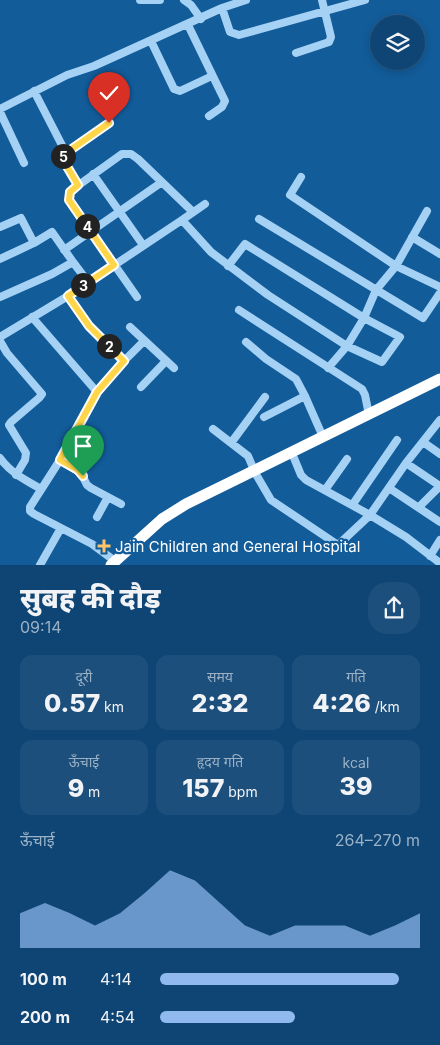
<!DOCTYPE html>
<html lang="hi">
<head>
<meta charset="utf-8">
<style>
  body { margin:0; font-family:Inter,"Noto Sans Devanagari",sans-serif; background:#1c4f7c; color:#f1f3f6; height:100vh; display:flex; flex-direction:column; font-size:19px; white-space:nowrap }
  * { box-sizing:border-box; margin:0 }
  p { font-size:16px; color:#9bb1c5 }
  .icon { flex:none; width:28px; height:28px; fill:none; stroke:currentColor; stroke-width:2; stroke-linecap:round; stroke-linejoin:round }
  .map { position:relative; height:565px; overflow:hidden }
  .panel { display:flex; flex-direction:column; background:#0e4574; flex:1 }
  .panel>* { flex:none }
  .tools { position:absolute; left:370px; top:15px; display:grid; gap:10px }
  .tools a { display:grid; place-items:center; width:55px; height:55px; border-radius:50%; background:#0e4574; box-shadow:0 2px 8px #0003,0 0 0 1px #2e5d86; font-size:25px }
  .pin { position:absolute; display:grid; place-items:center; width:42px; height:42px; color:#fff; margin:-51px -21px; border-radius:50% 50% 50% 0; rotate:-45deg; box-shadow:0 0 5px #0007 }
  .pin .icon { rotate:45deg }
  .km { position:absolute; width:25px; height:25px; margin:-12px; border-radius:50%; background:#222; color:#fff; font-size:14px; line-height:25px; text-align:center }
  .round { display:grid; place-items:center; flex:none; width:52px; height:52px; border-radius:20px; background:#1c4f7c }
  .head { display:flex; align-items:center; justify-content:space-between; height:85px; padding:0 20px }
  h1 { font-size:28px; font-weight:800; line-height:38px }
  .stats { display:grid; grid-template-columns:repeat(3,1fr); gap:8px; height:85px; padding:5px 20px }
  .stats div { display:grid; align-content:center; border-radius:12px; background:#1c4f7c; text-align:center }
  .stats b { font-size:25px; font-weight:800 }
  .stats small { font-size:14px; font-weight:400 }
  .stats p { font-size:14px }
  .chart { height:140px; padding:10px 20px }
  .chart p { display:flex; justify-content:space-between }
  .chart svg { width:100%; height:90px; margin-top:5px; fill:#90b9f0; opacity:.7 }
  ul { padding:0 20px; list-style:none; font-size:16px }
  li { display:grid; grid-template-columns:80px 60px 1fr; align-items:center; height:38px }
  li i { height:12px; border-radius:6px; background:#90b9f0 }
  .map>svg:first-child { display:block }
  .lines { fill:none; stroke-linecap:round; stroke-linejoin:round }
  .minor { stroke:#a5d1f4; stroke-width:8 }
  .highway { stroke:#fff; stroke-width:11 }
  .route-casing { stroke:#fff; stroke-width:10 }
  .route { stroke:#ffd54a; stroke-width:6 }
  .poi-dot { fill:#ffc368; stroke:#125c9a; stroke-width:2 }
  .labels { text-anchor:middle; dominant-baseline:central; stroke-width:4.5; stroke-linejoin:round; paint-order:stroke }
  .poi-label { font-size:15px; fill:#fff; stroke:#125c9a; text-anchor:start }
</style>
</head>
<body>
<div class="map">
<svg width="440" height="565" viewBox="0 0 440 565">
  <rect width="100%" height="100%" fill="#125c9a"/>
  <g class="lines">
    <path class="minor" d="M140,0H160
      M184,0L191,5L201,19
      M222,8L230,32L239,35L365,0
      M188,25L225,101L222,107L209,116
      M151,41L174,89L180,91L212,76
      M296,53L329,42L331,37L322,0
      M34,91L66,153
      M0,109L67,75L94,66L222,8L246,0
      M0,112L24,163
      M93,174L143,245
      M301,177L290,195L396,266L440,287
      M78,185L64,162L63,155L109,123
      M259,219L423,318L440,293
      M182,220L205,204
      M0,227L21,218L34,243L0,259
      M412,237L440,254
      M64,250L162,182
      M73,262L88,282
      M68,296L182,220L211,252L268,295L347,346L382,362L400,337L364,318L245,244L228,266
      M0,297L52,274L73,262L52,232L34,243
      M137,297L69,200V192L122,154H131L138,159L193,212
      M239,310L362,389L365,395L369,415
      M32,317L97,392
      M130,327L174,368
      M0,337L68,296L89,326L124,361L97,392L60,460L30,507V511L34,514L92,544L115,561
      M0,341L7,353L42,394L39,398L11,422L9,425L26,453L25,460L16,475
      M246,342L266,359L296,379L305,396
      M124,361L144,341
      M328,368L347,346L364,318L376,290L396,266L427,211
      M141,387L166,361
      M264,417L305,396L323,437
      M213,429L248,456L254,470
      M423,442L440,454
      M231,443L265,397
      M0,458C11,473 25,480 41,489
      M294,458L301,475L306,480L370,515L406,537L440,563
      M60,460L81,473L87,485L91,488L121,504
      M406,463L440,486
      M257,476L271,500L338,545L370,515L406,463L440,420
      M389,488L440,522
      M325,490L347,459
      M353,504L397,440
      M419,507L440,486
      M97,517L108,497
      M430,556L440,540
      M40,565L61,528"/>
    <path class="highway" d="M111,565L162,519L186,504L440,379"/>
  </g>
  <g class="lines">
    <g class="route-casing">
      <path id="route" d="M83,476L78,470L60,460L97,392L124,361L89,326L68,296L114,265L69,200L70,192L78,185L62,158L66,153L109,123"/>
    </g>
    <use href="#route" class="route"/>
  </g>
  <path class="poi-dot" d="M101.5 538.5h5v5h5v5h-5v5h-5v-5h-5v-5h5z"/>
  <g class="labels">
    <g class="poi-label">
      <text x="115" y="546">Jain Children and General Hospital</text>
    </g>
  </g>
</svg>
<div class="tools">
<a><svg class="icon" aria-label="layers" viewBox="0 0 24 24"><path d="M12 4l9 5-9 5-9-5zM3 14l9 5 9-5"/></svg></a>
</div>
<div class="pin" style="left:83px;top:476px;background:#1e9e55"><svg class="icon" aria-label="arrive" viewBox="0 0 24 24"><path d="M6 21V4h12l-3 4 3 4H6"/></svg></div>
<div class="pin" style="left:109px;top:123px;background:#d93025"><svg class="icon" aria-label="check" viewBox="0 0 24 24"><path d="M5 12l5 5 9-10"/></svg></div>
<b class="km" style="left:109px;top:346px">2</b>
<b class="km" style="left:83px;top:285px">3</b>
<b class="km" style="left:87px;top:226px">4</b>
<b class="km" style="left:63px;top:156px">5</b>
</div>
<section class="panel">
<div class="head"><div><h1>सुबह की दौड़</h1><p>09:14</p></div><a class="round"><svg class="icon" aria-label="share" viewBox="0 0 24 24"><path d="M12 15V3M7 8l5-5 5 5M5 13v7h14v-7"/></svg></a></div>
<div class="stats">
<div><p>दूरी</p><b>0.57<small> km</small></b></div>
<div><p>समय</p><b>2:32</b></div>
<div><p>गति</p><b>4:26<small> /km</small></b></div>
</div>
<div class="stats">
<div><p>ऊँचाई</p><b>9<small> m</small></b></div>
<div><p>हृदय गति</p><b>157<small> bpm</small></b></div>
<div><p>kcal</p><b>39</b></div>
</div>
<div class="chart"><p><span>ऊँचाई</span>264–270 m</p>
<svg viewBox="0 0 160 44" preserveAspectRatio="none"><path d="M0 44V27L10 22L20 27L30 33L40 27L50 17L60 6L70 11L80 22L90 33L100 38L110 33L120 33L130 33L140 38L150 33L160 27V44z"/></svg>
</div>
<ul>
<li><b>100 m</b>4:14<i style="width:92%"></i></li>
<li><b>200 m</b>4:54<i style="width:52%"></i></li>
</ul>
</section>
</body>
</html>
